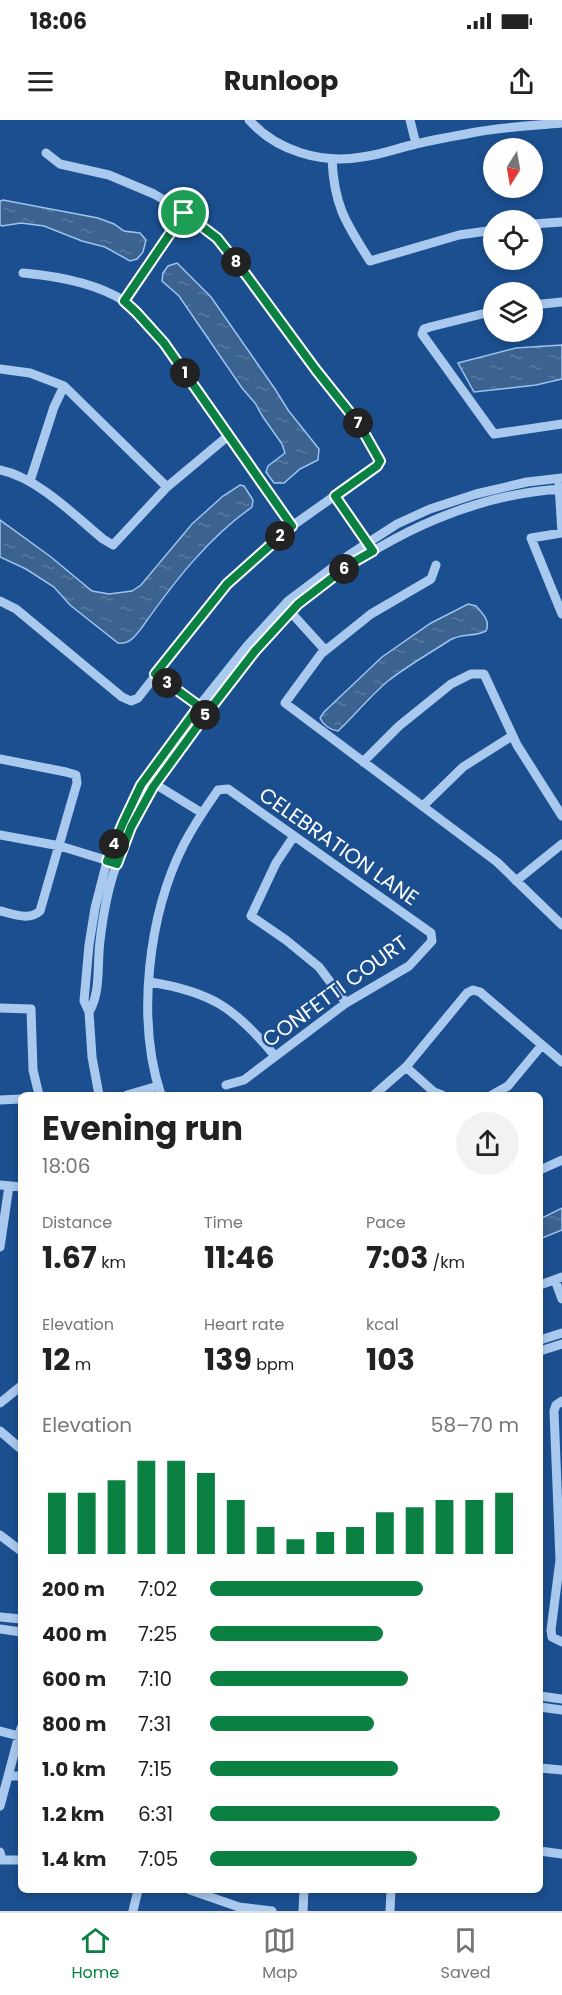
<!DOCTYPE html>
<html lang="en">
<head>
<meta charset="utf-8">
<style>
  body { margin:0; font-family:Poppins,sans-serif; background:#f2f2f2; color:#222; height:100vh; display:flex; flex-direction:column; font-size:22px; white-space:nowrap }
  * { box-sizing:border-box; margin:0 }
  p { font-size:20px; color:#767676 }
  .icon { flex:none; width:33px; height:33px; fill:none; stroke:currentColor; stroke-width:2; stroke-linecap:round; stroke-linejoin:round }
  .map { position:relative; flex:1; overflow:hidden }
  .side { position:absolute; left:18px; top:972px; width:525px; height:801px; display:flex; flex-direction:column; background:#fff; border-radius:9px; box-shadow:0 3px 9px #0003 }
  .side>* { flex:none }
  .needle { width:39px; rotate:191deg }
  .fabs { position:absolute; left:483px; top:18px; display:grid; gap:12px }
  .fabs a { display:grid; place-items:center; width:60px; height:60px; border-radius:50%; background:#fff; box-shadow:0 3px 9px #0003; font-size:30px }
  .pin { position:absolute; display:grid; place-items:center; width:51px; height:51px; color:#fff; margin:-26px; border:3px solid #fff; border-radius:50%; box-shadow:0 2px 6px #0007 }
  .km { position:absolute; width:30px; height:30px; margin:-15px; border-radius:50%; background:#222; color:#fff; font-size:16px; line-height:30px; text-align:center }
  .round { display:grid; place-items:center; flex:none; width:63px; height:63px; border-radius:32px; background:#f2f2f2 }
  .summary { display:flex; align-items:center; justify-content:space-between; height:102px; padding:0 24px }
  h1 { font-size:33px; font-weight:700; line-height:45px }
  .stats { display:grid; grid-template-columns:repeat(3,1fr); gap:9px; height:102px; padding:6px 24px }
  .stats div { display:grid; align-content:center }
  .stats b { font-size:30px; font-weight:700 }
  .stats small { font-size:16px; font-weight:400 }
  .stats p { font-size:16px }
  .chart { height:168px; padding:12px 24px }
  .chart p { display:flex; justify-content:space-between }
  .chart svg { width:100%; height:108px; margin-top:6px; stroke:#0b8043; stroke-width:6 }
  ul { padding:0 24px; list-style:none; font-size:20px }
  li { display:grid; grid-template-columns:96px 72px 1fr; align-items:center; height:45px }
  li i { height:15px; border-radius:8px; background:#0b8043 }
  .status { display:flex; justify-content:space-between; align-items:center; height:42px; padding:0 30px; background:#fff; direction:ltr }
  .status svg { height:16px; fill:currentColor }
  header { display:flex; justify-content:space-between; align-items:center; height:78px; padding:0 24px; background:#fff; font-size:27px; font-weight:700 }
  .tab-bar { display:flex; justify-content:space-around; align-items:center; height:84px; border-top:2px solid #e0e0e0; background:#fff; font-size:16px; color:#767676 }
  .tab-bar a { display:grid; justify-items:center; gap:3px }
  .tab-bar .current { color:#0b8043 }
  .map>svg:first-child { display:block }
  .water { fill:url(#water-ripples); stroke:#9cc4f0; stroke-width:1.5 }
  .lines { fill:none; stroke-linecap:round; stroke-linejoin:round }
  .minor { stroke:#a9c9ee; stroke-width:9 }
  .route-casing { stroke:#fff; stroke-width:12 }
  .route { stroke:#0b8043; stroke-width:8 }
  .labels { text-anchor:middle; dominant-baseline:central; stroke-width:5; stroke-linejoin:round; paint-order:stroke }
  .street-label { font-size:21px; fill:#fff; stroke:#1b4f8f }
</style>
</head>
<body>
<div class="status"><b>18:06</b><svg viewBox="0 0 49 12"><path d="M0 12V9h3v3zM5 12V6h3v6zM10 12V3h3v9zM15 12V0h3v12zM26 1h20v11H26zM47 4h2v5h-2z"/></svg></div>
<header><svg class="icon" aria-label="menu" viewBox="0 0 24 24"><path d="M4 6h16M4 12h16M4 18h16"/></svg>Runloop<svg class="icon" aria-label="share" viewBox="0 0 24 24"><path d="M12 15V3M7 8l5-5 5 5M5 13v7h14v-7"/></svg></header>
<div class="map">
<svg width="562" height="1791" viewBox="0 0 562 1791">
  <defs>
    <pattern id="water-ripples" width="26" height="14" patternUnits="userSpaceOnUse" patternTransform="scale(1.5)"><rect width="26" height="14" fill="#3c6290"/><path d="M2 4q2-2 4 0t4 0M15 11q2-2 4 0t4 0" fill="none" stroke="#597aa1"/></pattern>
  </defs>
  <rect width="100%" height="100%" fill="#1b4f8f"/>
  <path class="water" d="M3,80L98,98L114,104L124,111L140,113L146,120L143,132L137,139L130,141L105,127L82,121L44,106L21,103L2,106L0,105V81Z
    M177,143L211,177L275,269L288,290L319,329L318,340L300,349L284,363H274L266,352L268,346L285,333L282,324L263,297L255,283L242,268L179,176L162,161L163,153L168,146Z
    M562,225V259L536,265L474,272L458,243L516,228Z
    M240,365L244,366L253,380L252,387C208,418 174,462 143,506C136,515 130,525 118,523L70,485L54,467L26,449L0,437V400L51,437L92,471L109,474L132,471L141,465L192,404L223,376Z
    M468,484L476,486C482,493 491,501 486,511C475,517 462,513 450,520C430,533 407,546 388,561C370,576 355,595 338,611C330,610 323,605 320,598L324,592L382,537L431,503Z
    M562,1088V1110L540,1119V1099Z"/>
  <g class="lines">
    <path class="minor" d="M249,0C277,31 321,44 362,37C380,35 398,28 416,24C432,20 449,17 466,14C497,7 530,6 562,3
      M410,0L416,24
      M332,39C334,86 346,103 370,141L459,115L494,110
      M532,104L562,102
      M23,153C57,156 96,163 124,181C151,199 176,240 194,266C226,313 259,359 292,406
      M124,181L184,92
      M532,185L562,182
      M494,191L430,207L424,209L422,214L494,314L562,304
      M0,249L30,253L64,266L167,367
      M0,350C38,358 74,395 103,419L113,425L167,367L228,316
      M30,361L54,287L64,266
      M559,365L562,413
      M335,376L369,425
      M562,413L531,418L562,494
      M436,445L431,459L371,494L321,534L285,583L497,742L562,805
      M0,481L16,489L122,577L131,581L138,578L227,464L292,406L377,346L380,341L359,304L217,118L184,92L154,74L109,55L60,44L46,33
      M286,487L325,530
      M155,554L203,589
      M0,639L66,652L76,655L77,663L40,791C29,801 14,794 0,791
      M363,642L399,606L451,564L471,554H484L517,625L562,696
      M155,664L202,693
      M423,686L463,647L512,616
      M0,715L60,726L112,742
      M294,716L276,743L251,796L286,820L319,847L346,883
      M516,761L562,724
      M150,862C212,872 235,888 275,936
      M0,888L31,889L33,950L39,975
      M89,892C101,873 97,843 100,821C103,795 107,771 116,746C121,733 125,720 131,708C152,661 186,619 217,580C242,548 267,514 296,486C305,478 315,471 325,464C393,412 476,374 562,369
      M406,947L434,972L442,975
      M99,975L92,937L89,892L84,881L89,825L95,788L107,741L123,703L141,665L199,586L247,526L288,481L349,435L397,404L430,389L476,374L527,362L562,358
      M127,975L158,966
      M161,975C136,900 148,795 184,724C194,705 206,687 218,670L228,669L431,813L432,821L409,846L346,883L244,960L226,965
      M374,975L406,947L467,873L473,870L480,872L562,942
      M492,975L508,966L542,925
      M0,980L21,979
      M540,1050L562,1040
      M0,1065L21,1067
      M0,1127L9,1066
      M555,1160L562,1179
      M540,1165L562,1157
      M540,1220L562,1213
      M540,1231L562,1224
      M562,1281L556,1285L554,1291L560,1440L551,1510L552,1517L562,1522
      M0,1283L21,1266
      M0,1311L21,1329
      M0,1415L21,1431
      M0,1497L21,1499
      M0,1509L21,1512
      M540,1576L562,1579
      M540,1587L562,1590
      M0,1611L19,1616
      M540,1648L562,1650
      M9,1656H21
      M0,1686L21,1608
      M540,1731L562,1734
      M0,1732L2,1740H21
      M190,1770L239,1787L272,1791
      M133,1791L138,1770
      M303,1791L304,1770
      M390,1791L391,1770"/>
  </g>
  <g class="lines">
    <g class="route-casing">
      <path id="route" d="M184,93L217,118L247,156L316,250L359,304L380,341L377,346L335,376L373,431L350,444L298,484L255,531L207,593L153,667L131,707L117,744L107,741L123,703L141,665L199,586L155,554L227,464L292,406L164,223L136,192L124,181Z"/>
    </g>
    <use href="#route" class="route"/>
  </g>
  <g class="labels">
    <g class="street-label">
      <text transform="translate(339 726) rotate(35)">CELEBRATION LANE</text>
      <text transform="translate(335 871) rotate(-36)">CONFETTI COURT</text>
    </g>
  </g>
</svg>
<div class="fabs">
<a><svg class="needle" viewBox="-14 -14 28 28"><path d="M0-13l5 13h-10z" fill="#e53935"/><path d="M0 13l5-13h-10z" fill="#767676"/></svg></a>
<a><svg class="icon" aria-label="locate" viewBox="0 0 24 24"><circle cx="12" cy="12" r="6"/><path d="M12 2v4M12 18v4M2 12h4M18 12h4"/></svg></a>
<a><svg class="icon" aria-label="layers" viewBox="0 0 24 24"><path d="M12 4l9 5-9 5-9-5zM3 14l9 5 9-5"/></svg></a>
</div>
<div class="pin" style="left:184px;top:93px;background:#1e9e55"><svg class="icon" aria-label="arrive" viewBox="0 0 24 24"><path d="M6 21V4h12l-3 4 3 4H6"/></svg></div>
<b class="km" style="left:185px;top:253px">1</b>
<b class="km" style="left:280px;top:416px">2</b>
<b class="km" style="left:167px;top:563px">3</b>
<b class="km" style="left:114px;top:724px">4</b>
<b class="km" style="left:205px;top:595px">5</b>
<b class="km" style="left:344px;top:449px">6</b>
<b class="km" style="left:358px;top:303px">7</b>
<b class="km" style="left:236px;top:142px">8</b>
<section class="side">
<div class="summary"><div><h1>Evening run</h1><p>18:06</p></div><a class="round"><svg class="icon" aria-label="share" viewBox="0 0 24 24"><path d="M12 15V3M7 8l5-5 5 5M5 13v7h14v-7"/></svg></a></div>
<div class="stats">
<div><p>Distance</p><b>1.67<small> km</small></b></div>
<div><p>Time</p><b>11:46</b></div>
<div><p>Pace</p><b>7:03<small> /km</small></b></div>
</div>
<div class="stats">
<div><p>Elevation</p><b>12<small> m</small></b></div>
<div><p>Heart rate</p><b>139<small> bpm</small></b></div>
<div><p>kcal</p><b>103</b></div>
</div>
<div class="chart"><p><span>Elevation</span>58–70 m</p>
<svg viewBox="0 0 160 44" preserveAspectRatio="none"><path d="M5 44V19M15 44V19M25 44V14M35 44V6M45 44V6M55 44V11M65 44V22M75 44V33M85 44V38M95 44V35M105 44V33M115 44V27M125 44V25M135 44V22M145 44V22M155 44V19"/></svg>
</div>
<ul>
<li><b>200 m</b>7:02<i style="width:69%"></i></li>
<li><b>400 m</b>7:25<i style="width:56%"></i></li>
<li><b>600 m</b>7:10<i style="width:64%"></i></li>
<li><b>800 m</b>7:31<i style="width:53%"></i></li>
<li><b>1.0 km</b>7:15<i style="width:61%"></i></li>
<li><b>1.2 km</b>6:31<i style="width:94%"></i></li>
<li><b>1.4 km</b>7:05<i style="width:67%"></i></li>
</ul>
</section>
</div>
<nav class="tab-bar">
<a class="current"><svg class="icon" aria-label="home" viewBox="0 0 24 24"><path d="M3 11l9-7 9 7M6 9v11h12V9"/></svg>Home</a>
<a><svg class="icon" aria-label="map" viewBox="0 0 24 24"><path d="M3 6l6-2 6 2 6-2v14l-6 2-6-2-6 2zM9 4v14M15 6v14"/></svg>Map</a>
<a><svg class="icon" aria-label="saved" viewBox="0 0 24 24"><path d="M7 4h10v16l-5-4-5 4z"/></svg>Saved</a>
</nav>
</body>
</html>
